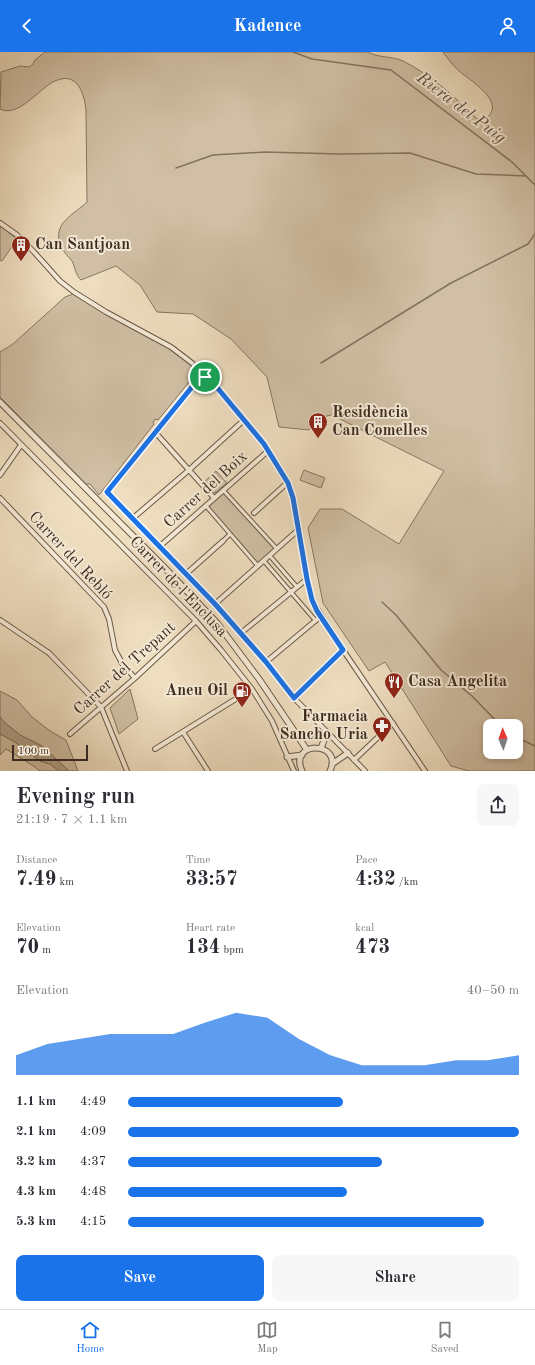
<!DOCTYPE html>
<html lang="en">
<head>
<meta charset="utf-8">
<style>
  body { margin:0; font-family:"Old Standard TT",serif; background:#f7f7f7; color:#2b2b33; height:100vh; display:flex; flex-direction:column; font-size:15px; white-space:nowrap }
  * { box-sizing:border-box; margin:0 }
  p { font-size:13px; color:#7c7c81 }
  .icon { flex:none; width:22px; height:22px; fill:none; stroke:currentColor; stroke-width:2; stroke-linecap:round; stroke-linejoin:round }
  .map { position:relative; height:719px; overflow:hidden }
  .side { display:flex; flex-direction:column; background:#fff; flex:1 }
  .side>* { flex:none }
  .needle { width:26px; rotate:358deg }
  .fabs { position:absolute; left:483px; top:667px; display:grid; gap:8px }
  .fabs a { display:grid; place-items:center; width:40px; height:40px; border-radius:8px; background:#fff; box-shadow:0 2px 6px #0003; font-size:20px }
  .scale { position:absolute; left:12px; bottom:10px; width:76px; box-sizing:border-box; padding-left:4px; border:2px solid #3e2c20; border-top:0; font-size:11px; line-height:14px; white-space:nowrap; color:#3e2c20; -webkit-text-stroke:3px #f4e9d5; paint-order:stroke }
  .pin { position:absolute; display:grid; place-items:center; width:34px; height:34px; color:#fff; margin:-17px; border:2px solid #fff; border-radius:50%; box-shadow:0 1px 4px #0007 }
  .round { display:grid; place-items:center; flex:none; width:42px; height:42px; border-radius:8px; background:#f7f7f7 }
  .overview { display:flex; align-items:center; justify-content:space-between; height:68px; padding:0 16px }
  h1 { font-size:22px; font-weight:800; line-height:30px }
  .metrics { display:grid; grid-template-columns:repeat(3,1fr); gap:6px; height:68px; padding:4px 16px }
  .metrics div { display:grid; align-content:center }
  .metrics b { font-size:20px; font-weight:800 }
  .metrics small { font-size:11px; font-weight:400 }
  .metrics p { font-size:11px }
  .chart { height:112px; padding:8px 16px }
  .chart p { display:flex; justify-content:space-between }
  .chart svg { width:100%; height:72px; margin-top:4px; fill:#1a73e8; opacity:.7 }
  .button { display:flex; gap:8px; margin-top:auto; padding:8px 16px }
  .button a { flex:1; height:46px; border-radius:8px; background:#1a73e8; color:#fff; font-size:16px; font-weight:800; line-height:46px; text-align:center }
  .button a+a { background:#f7f7f7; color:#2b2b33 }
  ul { padding:0 16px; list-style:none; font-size:13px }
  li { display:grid; grid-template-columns:64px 48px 1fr; align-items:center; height:30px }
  li i { height:10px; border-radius:5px; background:#1a73e8 }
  header { display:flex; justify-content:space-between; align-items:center; height:52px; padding:0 16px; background:#1a73e8; color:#fff; font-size:18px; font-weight:800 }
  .tab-bar { display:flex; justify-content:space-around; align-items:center; height:56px; border-top:1px solid #e1e1e2; background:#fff; font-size:11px; color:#7c7c81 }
  .tab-bar a { display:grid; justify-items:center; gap:2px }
  .tab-bar .on { color:#1a73e8 }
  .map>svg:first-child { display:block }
  .green { fill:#d0bfa4; stroke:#877662; fill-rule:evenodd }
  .water { fill:#b2a189; stroke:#84725f }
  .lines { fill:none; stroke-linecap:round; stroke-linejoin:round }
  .stream { stroke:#84725f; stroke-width:1.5 }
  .pedestrian-casing { stroke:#6a5848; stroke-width:5 }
  .minor-casing { stroke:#6a5848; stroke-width:6 }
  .tertiary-casing { stroke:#6a5848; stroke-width:7 }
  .pedestrian { stroke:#f4e9d5; stroke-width:3 }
  .minor { stroke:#f4e9d5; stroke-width:4 }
  .tertiary { stroke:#f4e9d5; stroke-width:5 }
  .route-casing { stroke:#fff; stroke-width:8 }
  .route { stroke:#1a73e8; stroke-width:5 }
  .labels { text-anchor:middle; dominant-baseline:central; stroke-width:4; stroke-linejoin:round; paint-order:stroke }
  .poi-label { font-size:16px; font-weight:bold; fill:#3e2c20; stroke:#f4e9d5; text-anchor:start }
  .street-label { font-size:16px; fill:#3e2c20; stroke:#f4e9d5 }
  .water-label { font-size:17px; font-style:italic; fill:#5b493a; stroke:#f4e9d5 }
</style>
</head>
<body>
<header><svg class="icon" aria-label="back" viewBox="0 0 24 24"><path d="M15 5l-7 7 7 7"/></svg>Kadence<svg class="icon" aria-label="person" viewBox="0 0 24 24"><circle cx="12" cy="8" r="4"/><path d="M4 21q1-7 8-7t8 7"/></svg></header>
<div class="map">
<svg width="535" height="719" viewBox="0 0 535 719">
  <rect width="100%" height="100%" fill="#eeddbf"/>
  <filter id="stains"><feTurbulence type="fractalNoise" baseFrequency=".005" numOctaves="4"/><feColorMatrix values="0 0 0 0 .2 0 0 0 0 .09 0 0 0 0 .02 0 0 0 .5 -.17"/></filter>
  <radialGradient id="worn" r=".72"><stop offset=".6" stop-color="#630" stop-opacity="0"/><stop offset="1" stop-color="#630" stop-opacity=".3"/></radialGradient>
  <path class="green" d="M45,0H368C378,6 392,4 403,9C431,23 454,44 476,66L481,68C485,67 489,65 491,61C500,45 466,26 457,17C452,12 447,6 443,0H535V719H469L451,714L385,610L369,619L323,551L308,476L320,457H342L399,492L444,419L332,363L322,365L309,378L279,375L267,325L231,287L193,262L157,260L140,233L116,214L81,228C76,224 75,215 72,209C68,204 63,200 61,194C51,171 75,162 87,150L86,58C84,39 76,18 53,30C38,38 18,66 0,57L1,20L20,14L29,15L33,12L35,8ZM490,674H516V700H490Z
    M0,173L17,187L2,209L0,208Z
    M73,242L172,297L198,318V321L194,324L158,368L155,367L153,370L154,372L99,443L90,432H86L0,345V300L13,292L65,245Z
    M304,418L325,426L321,436L300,428Z
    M216,419L227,431L215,441L205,429Z
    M223,438L277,497L258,514L206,454Z
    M130,637L138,667L119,682L110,656Z
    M0,639L17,648L32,665L50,679L66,688L78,719H69L42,694L20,683L4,670L0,665Z
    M0,682L15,690L40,709L50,712L59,719H40L35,715L6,697L0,703Z"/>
  <path class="water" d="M0,665L4,670L20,683L42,694L69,719H59L50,712L40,709L15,690L0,682Z"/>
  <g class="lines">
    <path class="stream" d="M293,0L312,7L391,18L512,110L535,133
      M176,116L213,103L265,100L340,102L410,101L476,122L526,124
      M321,311L451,231L528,192L535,182
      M382,550L396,563L441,618L472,644L501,674
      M516,685L535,694"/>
    <g class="pedestrian-casing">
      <path id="pedestrian" d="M223,438L277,497
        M206,454L258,514
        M223,489L230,482
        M270,504L297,535
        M264,509L316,569"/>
    </g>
    <g class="minor-casing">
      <path id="minor" d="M0,171L17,183L34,200L60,229L74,240L106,260L171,295L192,311L205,325L210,327L264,392L287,431L292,441L307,527L310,542L315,553L343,598L425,719
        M205,325L200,327L196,330L107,440L215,552L266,610L294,646L365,719
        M0,371L196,569L221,598L252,637L272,669L294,719
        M155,380L214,446
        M0,423L21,393
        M0,446L104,555L109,567L115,598L123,613L135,626
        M254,461L287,431
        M132,467L189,418L244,368
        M159,495L268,399
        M186,522L223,489
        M215,552L298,478
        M0,568L49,601L101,655L127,719
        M241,581L307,527
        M266,610L321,564
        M294,646L343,598
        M183,680L208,719
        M70,682L135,626L196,569
        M155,697L252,637
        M354,708L393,671"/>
    </g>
    <g class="tertiary-casing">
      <path id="tertiary" d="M0,350L164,515L217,571L259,627L307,698
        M321,696L327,681
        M287,705L302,703
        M332,712L348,701
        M302,719C288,688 344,689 330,719"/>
    </g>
    <use href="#pedestrian" class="pedestrian"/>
    <use href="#minor" class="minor"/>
    <use href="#tertiary" class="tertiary"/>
  </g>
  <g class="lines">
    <g class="route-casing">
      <path id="route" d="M205,325L210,327L264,392L288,431L293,446L307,527L312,548L317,559L343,598L294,646L266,610L215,552L107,440L196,330L200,327Z"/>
    </g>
    <use href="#route" class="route"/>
  </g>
  <defs>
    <g id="building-pin" transform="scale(1)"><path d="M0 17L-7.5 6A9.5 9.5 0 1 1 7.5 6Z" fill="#8f2418" stroke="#f4e9d5"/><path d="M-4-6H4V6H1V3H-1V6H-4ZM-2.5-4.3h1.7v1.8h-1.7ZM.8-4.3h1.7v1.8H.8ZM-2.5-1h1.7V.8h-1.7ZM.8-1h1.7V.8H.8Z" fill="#fff"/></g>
    <g id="restaurant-pin" transform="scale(1)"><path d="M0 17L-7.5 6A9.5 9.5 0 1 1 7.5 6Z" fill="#8f2418" stroke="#f4e9d5"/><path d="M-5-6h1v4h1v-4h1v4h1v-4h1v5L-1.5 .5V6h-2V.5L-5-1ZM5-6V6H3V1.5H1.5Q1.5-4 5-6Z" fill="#fff"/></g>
    <g id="fuel-pin" transform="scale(1)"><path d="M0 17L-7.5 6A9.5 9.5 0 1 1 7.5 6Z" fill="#8f2418" stroke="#f4e9d5"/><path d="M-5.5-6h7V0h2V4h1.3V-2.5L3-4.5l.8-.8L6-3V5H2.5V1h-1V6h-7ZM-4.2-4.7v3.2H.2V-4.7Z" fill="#fff"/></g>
    <g id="pharmacy-pin" transform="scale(1)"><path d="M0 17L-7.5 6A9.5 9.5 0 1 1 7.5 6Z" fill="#8f2418" stroke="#f4e9d5"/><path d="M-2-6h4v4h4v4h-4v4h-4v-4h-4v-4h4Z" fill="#fff"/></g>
  </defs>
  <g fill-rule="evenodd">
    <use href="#building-pin" x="21" y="193"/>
    <use href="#building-pin" x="318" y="370"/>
    <use href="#restaurant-pin" x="394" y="630"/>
    <use href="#fuel-pin" x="242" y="639"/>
    <use href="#pharmacy-pin" x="382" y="674"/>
  </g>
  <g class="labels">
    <g class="poi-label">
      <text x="35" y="193">Can Santjoan</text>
      <text x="332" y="361">Residència<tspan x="332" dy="18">Can Comelles</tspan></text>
      <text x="408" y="630">Casa Angelita</text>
      <text x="228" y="639" text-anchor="end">Aneu Oil</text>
      <text x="368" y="665" text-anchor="end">Farmacia<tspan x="368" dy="18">Sancho Uria</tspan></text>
    </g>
    <g class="street-label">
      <text transform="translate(206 438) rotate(-42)">Carrer del Boix</text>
      <text transform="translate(70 504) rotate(47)">Carrer del Rebló</text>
      <text transform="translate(178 535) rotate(46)">Carrer de l'Enclusa</text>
      <text transform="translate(125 617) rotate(-42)">Carrer del Trepant</text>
    </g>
    <g class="water-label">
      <text transform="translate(461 56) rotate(37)">Riera del Puig</text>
    </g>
  </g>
  <rect width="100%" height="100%" filter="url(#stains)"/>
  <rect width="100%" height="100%" fill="url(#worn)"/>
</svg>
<div class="fabs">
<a><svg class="needle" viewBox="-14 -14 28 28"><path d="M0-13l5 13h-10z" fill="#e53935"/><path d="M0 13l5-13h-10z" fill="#7c7c81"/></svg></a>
</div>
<div class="scale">100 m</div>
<div class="pin" style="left:205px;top:325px;background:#1e9e55"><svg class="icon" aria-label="arrive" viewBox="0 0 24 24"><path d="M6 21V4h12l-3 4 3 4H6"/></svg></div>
</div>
<section class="side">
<div class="overview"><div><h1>Evening run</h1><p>21:19 · 7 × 1.1 km</p></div><a class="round"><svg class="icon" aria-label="share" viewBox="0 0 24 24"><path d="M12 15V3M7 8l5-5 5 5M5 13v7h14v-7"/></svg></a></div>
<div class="metrics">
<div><p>Distance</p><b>7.49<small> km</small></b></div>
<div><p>Time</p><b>33:57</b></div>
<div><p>Pace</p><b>4:32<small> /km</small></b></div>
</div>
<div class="metrics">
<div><p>Elevation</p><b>70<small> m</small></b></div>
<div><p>Heart rate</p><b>134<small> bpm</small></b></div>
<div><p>kcal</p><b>473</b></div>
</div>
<div class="chart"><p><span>Elevation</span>40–50 m</p>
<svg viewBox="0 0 160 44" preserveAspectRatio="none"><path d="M0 44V32L10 25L20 22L30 19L40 19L50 19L60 12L70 6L80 9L90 22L100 32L110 38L120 38L130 38L140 35L150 35L160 32V44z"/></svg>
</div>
<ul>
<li><b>1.1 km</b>4:49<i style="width:55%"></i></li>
<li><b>2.1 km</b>4:09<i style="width:100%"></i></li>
<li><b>3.2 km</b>4:37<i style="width:65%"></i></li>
<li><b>4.3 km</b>4:48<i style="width:56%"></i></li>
<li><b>5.3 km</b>4:15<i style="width:91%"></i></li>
</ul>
<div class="button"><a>Save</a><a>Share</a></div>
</section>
<nav class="tab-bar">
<a class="on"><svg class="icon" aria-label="home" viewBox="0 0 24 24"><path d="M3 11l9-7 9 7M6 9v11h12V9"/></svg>Home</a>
<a><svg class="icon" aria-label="map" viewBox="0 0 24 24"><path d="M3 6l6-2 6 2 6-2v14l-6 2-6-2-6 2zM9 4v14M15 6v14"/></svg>Map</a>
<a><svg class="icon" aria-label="saved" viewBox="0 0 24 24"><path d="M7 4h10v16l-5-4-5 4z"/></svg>Saved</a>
</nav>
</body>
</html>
